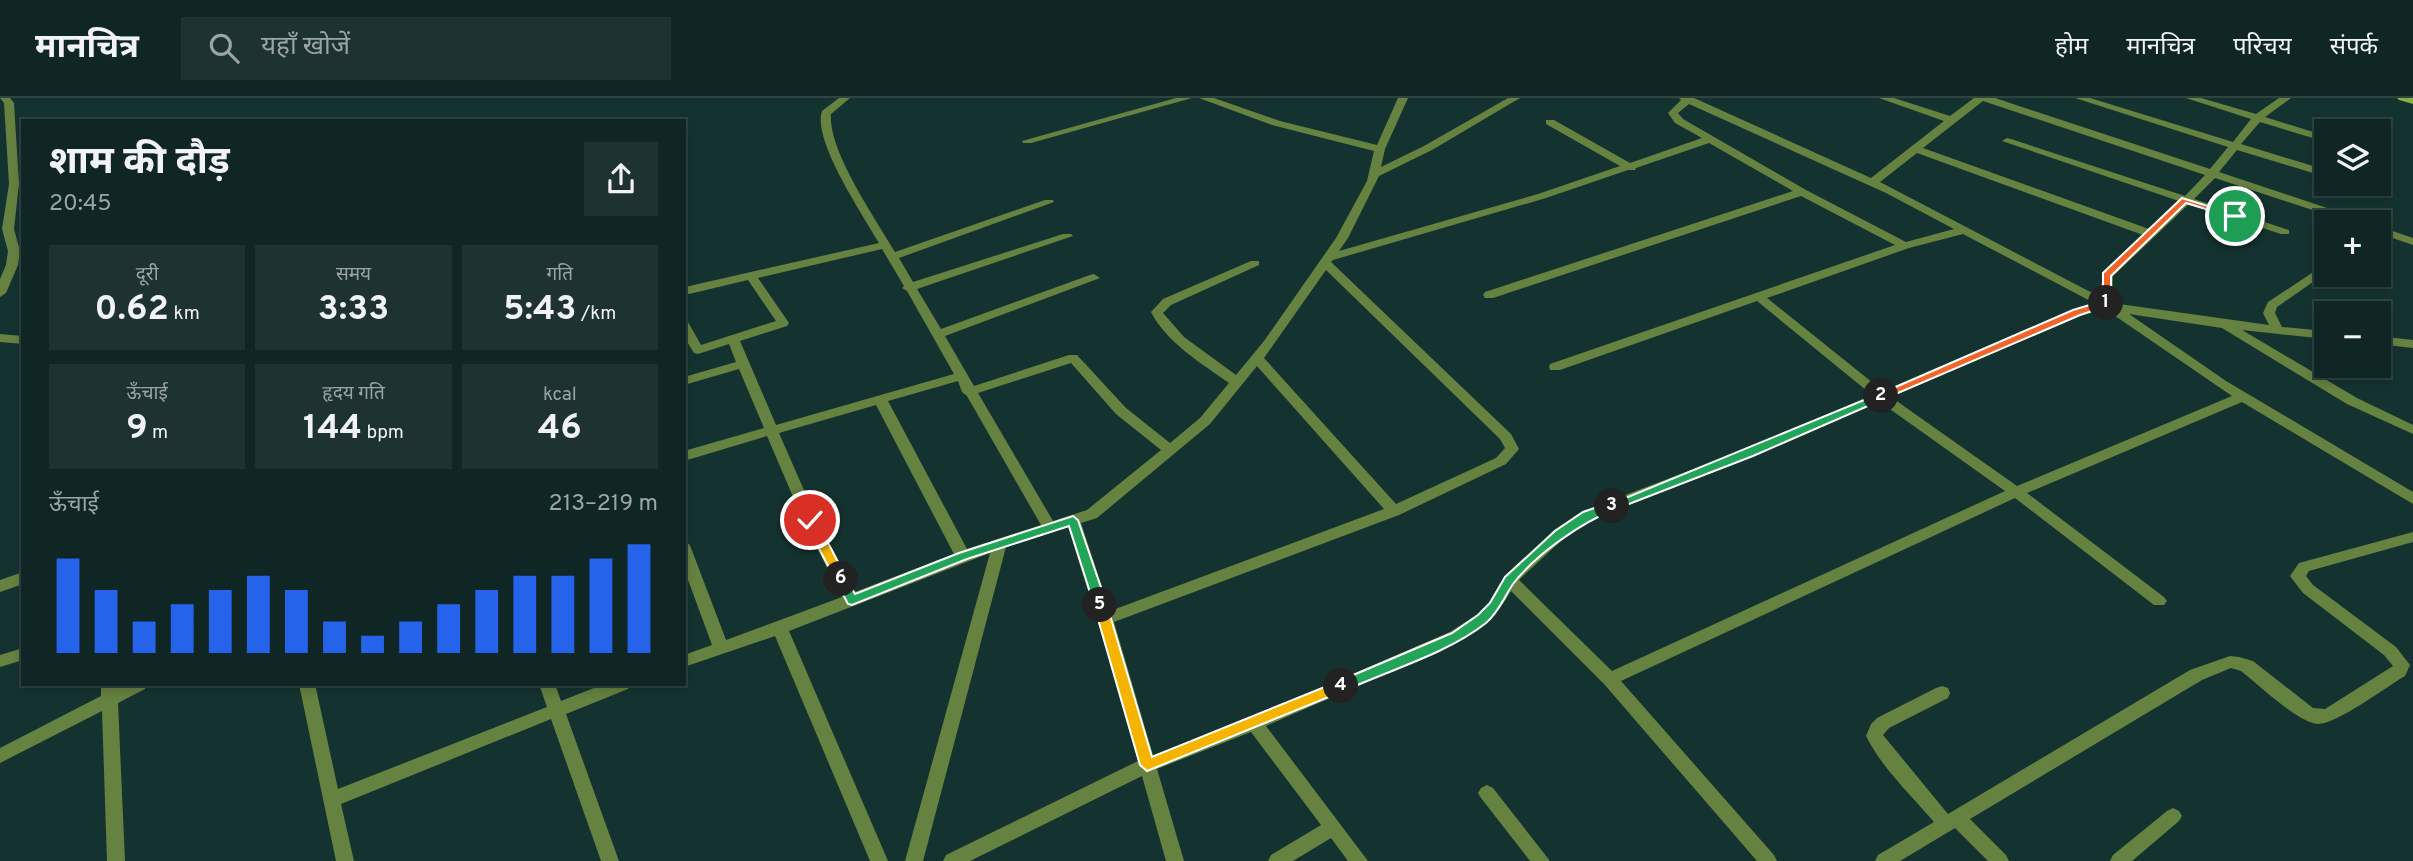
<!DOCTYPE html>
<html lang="hi">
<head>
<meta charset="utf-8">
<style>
  body { margin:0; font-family:Overpass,"Noto Sans Devanagari",sans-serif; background:#1d3231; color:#f1f3f6; height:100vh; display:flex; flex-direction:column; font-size:26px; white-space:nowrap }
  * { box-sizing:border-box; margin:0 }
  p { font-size:23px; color:#9ba5a6 }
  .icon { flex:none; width:38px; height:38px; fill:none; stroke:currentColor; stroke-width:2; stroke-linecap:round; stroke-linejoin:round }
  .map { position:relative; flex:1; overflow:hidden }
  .drawer { position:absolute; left:21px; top:21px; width:665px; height:567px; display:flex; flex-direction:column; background:#0f2624; border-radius:0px; box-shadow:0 4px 10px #0003,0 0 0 2px #2f4341 }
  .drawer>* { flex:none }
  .controls { position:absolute; left:2314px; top:21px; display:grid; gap:14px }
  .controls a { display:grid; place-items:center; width:77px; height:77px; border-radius:0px; background:#0f2624; box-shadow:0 4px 10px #0003,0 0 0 2px #2f4341; font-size:35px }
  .pin { position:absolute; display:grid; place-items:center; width:60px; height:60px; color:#fff; margin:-30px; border:4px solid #fff; border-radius:50%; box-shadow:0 2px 7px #0007 }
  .km { position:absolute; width:35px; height:35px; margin:-18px; border-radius:50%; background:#222; color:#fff; font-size:19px; line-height:35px; text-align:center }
  .round { display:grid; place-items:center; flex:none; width:74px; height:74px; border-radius:0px; background:#1d3231 }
  .head { display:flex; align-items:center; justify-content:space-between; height:119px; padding:0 28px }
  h1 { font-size:38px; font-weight:700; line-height:52px }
  .stats { display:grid; grid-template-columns:repeat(3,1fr); gap:10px; height:119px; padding:7px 28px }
  .stats div { display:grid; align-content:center; border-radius:0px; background:#1d3231; text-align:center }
  .stats b { font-size:35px; font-weight:700 }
  .stats small { font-size:19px; font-weight:400 }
  .stats p { font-size:19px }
  .chart { height:196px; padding:14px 28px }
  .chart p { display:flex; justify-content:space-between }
  .chart svg { width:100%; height:126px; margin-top:7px; stroke:#2563eb; stroke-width:6 }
  header { display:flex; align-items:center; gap:42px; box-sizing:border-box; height:98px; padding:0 35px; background:#0f2624; border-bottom:2px solid #2f4341 }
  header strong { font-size:33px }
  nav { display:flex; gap:38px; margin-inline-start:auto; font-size:24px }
  .search { width:490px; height:63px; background:#1d3231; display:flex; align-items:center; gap:18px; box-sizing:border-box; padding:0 24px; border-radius:0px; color:#9ba5a6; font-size:26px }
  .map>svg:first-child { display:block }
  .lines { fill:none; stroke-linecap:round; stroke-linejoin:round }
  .lane { fill:#668241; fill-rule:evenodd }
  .street { fill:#668241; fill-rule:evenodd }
  .secondary { fill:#86b244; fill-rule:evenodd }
  .split-1 { fill:#f0652b; stroke:#fff; stroke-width:2 }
  .split-2 { fill:#f0652b; stroke:#fff; stroke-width:2 }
  .split-3 { fill:#22a559; stroke:#fff; stroke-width:2 }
  .split-4 { fill:#22a559; stroke:#fff; stroke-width:2 }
  .split-5 { fill:#f5b400; stroke:#fff; stroke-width:2 }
  .split-6 { fill:#22a559; stroke:#fff; stroke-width:2 }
  .split-7 { fill:#f5b400; stroke:#fff; stroke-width:2 }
</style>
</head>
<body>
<header>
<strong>मानचित्र</strong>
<div class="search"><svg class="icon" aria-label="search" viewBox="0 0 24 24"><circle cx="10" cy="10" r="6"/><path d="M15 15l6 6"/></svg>यहाँ खोजें</div>
<nav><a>होम</a><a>मानचित्र</a><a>परिचय</a><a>संपर्क</a></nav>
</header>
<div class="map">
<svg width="2413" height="763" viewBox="0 0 2413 763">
  <rect width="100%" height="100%" fill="#143330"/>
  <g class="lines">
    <path class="lane" d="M0,0H10L14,5L19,86L14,131L20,153L18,167L6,195L0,199V181L6,167L8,153L2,131L9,86L4,5Z
      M0,236L23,238V246L0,244Z"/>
    <path class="street" d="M839,0H850L831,16C828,53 876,121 895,154L1045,102H1053L1054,104L899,160L913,184L1063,136H1071L1073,138L917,191L941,231L1090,177L1094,176L1100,180L945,238L974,288L1069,257H1077L1126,310L1170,345L1200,320L1229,285C1201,265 1167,245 1151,214L1163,201L1251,163H1259V167L1171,207L1163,215L1184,239L1236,277L1264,243L1336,140L1367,83L1374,53L1272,27L1199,0H1214L1280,23L1377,47L1398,0H1408L1385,51L1381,69L1424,48L1508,0H1520L1432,52L1379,78L1348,140L1339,153L1538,96L1620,68L1546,26V22H1554L1630,65L1702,40L1675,25L1668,15L1681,2L1679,0H1694L1871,80L1944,23L1879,0H1894L1950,18L1974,0H1995L2210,71L2228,49L2075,0H2090L2233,44L2251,21L2186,0H2201L2256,16L2279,0H2291L2265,19L2326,38V44L2260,24L2241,46L2326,72V79L2237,52L2219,74L2363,122L2364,124H2349L2215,80L2194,101L2289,132V136H2281L2189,106L2113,178L2112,205L2269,227L2263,215L2268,204L2315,173H2323V177L2277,209L2275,215L2282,229L2326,233V241L2242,232L2357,300L2413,327V336L2347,306L2222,230L2129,216L2226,283L2413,394V406L2242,304L2027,395L2164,499L2167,503L2164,507H2154L2015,400L1621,583L1774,757L1777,763H1757L1604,586L1511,493C1497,517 1485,527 1462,542L1266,628L1368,763H1348L1331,740L1293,763H1268L1271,757L1321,727L1251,634L1157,671L1184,763H1166L1142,678L970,763H943L946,757L1138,663L1097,521L1068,429L1006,449L923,763H905L990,455L789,533L888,763H870L775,538L684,569V557L712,547L684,471V445L689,446L691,450L726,542L842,499L803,422L767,338L684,363V353L764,330L739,271L684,287V279L736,264L729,246L698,256L694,255L684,239V223L688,224L701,247L776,223L748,182L689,196L685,195V189L879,145C863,117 812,42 822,13ZM1983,3L2205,77L2185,98L2011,41L2007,40L2002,43L2179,103L2149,131L1923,50ZM1689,6L1886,95L1954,131L1906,144L1806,92L1683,21L1678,15ZM1709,45L1793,93L1485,194L1483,197L1485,200H1493L1801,98L1895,147L1550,266L1549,269L1550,272H1560L1757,203L1872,297L1744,352L1583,413L1554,432L1505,478L1489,504L1478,516L1450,534L1248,621L1153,657L1114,524L1399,417L1506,366L1519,351L1511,336L1331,164L1333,162L1546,100L1628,72H1635L1636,70ZM1917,55L2143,137L2103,174L2100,199L1880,84ZM1963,136L2096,206L2072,212L1883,293L1767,200L1909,150ZM882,151L904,188L902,190L907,193L954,276L776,327L740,243L787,228L789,225L758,180ZM1326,172L1500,341L1505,350L1496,360L1396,406L1264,260ZM2105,211L2232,298L2017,388L1891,299L2080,218ZM1071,265L1116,316L1161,352L1087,412L1053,423L978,295ZM1257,268L1384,411L1110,513L1081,425L1097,420L1210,326ZM958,283L962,294L967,298L1041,427L967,451L888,303ZM1880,304L2005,393L1612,573L1519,482L1564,440L1593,421L1754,358ZM876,307L954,456L855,494L817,422L779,335Z
      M1176,0H1192L1031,45H1023L1022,43Z
      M2378,128L2413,140V147L2378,135Z
      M2378,238L2413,242V250L2378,246Z
      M2413,434V444L2309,473L2306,478L2313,487L2396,549L2410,567L2405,578C2386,589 2337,626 2318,626C2298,625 2258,586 2241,573L2231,570L2202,582L1970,721L2006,757L2009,763H1988L1955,730L1900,763H1875L1878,757L1934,724C1911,697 1882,670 1866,638L1871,626L1877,620L1936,590L1942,588L1948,590L1950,595L1948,600L1889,630L1883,637L1948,716L2190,572L2230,558L2239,559L2253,563L2313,610L2325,611L2393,568L2384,557L2303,495L2290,478L2299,465Z
      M23,474V486L0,494V482Z
      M23,550V562L0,569V557Z
      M101,586H117V590L124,586H147L145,591L118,605L125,763H107L102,613L0,665V650L101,598Z
      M299,586H315L338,691L547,609L539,586H555L561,603L604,586H630L628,591L566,616L619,763H601L551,621L341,706L354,763H336Z
      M1487,687L1493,690L1550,763H1530L1481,700L1478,695L1481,690Z
      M2173,710L2179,713L2182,718L2179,723L2132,763H2110L2113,757L2167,713Z"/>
    <path class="secondary" d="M2397,0H2413V6L2399,2Z"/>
  </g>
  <path class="split-1" d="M2182,100L2240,118L2235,120L2186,105L2111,178V205L2103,207V175Z"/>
  <path class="split-2" d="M2106,202L2111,205L2110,207L2080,217L1884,301L1875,298L2073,212Z"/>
  <path class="split-3" d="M1881,295L1886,298L1884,301L1753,358L1616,411H1608L1606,408Z"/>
  <path class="split-4" d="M1612,404L1618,408L1616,411C1582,424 1536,456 1513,486C1504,499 1499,514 1486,525C1448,555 1390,572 1346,592H1337V584L1452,535L1478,517L1490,505L1505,479L1555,433L1583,414Z"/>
  <path class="split-5" d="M1100,502L1107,507L1152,659L1337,584H1346L1348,588L1346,592L1147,673L1140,667L1094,507Z"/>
  <path class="split-6" d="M1073,418L1078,422L1107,507L1105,510L1100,512L1094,507L1069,428L967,461L852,507L848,506L835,481L841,477L845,478L855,496L959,455Z"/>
  <path class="split-7" d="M810,418L816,422L847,481L845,484L841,486L835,481L804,422Z"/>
</svg>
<div class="controls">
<a><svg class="icon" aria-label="layers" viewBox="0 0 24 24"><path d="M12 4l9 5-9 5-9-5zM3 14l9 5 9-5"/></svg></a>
<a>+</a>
<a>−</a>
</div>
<div class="pin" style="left:2235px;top:118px;background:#1e9e55"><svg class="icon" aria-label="arrive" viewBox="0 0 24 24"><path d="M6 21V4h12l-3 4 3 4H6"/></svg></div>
<div class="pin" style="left:810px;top:422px;background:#d93025"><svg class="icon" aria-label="check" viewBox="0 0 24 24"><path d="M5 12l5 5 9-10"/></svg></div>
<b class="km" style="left:2106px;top:205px">1</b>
<b class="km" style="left:1881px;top:298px">2</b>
<b class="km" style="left:1612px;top:408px">3</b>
<b class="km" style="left:1341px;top:588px">4</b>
<b class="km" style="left:1100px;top:507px">5</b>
<b class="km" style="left:841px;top:481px">6</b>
<section class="drawer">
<div class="head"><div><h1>शाम की दौड़</h1><p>20:45</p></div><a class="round"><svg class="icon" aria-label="share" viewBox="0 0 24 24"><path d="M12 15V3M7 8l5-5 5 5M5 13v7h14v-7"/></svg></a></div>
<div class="stats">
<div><p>दूरी</p><b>0.62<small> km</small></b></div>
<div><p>समय</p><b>3:33</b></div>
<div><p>गति</p><b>5:43<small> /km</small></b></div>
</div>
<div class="stats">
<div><p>ऊँचाई</p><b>9<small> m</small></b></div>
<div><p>हृदय गति</p><b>144<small> bpm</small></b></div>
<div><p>kcal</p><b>46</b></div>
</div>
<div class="chart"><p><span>ऊँचाई</span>213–219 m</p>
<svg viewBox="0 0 160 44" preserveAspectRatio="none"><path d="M5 44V11M15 44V22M25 44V33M35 44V27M45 44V22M55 44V17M65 44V22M75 44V33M85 44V38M95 44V33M105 44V27M115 44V22M125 44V17M135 44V17M145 44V11M155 44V6"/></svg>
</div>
</section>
</div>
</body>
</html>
